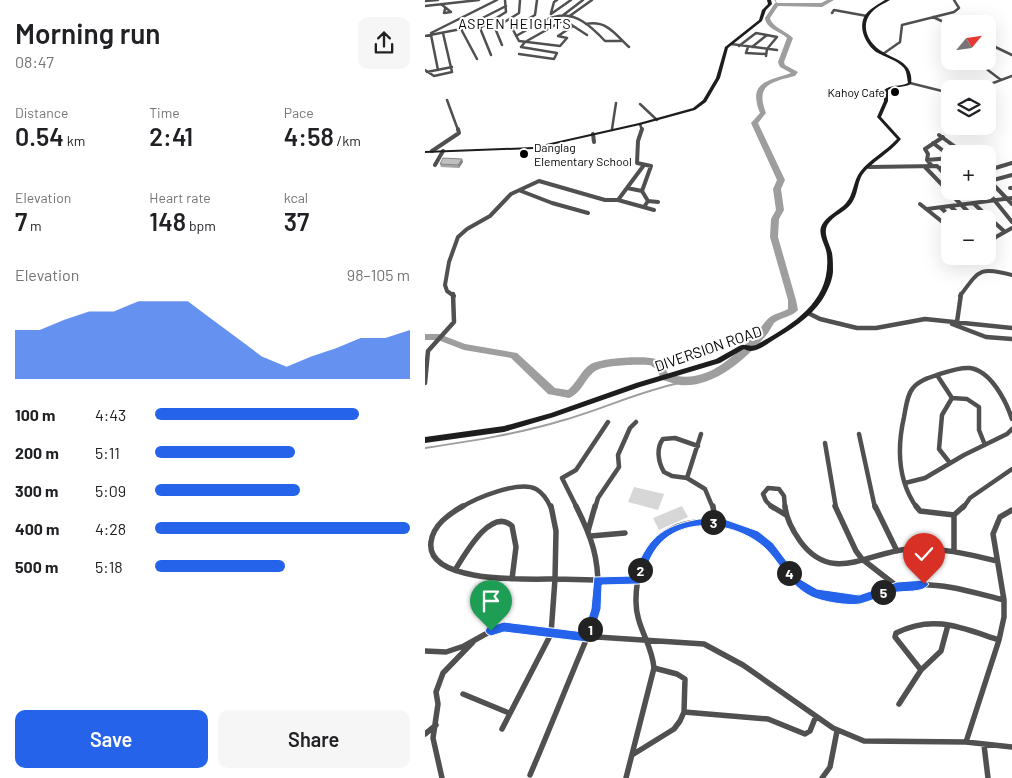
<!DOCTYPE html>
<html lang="en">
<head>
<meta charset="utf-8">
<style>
  body { margin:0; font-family:Barlow,sans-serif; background:#f6f6f6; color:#202124; height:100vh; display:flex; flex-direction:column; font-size:19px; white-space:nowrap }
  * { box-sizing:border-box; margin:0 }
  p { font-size:16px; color:#757577 }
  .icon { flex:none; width:28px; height:28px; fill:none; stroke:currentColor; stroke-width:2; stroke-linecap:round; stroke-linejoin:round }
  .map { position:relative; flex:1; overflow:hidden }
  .side { display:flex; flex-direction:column; background:#fff; width:425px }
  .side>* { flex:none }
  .needle { width:32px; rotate:61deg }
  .tools { position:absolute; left:516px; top:15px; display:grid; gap:10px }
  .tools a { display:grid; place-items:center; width:55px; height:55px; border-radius:10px; background:#fff; box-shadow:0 5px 20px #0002; font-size:25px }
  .pin { position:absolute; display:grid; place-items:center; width:42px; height:42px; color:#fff; margin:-51px -21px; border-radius:50% 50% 50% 0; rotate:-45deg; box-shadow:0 0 5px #0007 }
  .pin .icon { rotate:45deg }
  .km { position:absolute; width:25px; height:25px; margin:-12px; border-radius:50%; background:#222; color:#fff; font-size:14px; line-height:25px; text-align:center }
  .round { display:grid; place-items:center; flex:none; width:52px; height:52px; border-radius:10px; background:#f6f6f6 }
  .head { display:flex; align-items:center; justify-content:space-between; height:85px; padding:0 15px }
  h1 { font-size:28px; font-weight:600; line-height:38px }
  .stats { display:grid; grid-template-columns:repeat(3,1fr); gap:8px; height:85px; padding:5px 15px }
  .stats div { display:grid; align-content:center }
  .stats b { font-size:25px; font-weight:600 }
  .stats small { font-size:14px; font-weight:400 }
  .stats p { font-size:14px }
  .chart { height:140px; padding:10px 15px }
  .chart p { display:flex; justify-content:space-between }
  .chart svg { width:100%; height:90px; margin-top:5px; fill:#2563eb; opacity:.7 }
  .action { display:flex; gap:10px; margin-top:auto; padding:10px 15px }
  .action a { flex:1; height:58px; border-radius:10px; background:#2563eb; color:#fff; font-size:20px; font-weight:600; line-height:58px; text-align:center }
  .action a+a { background:#f6f6f6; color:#202124 }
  ul { padding:0 15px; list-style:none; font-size:16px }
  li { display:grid; grid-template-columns:80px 60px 1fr; align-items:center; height:38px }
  li i { height:12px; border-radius:6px; background:#2563eb }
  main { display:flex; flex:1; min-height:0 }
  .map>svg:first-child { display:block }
  .green { fill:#d7d7d7 }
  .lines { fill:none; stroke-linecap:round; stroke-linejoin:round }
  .stream-far1 { stroke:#9e9e9e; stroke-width:1 }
  .stream { stroke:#9e9e9e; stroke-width:2 }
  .river { fill:#9e9e9e; fill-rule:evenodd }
  .street-far3 { stroke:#505050; stroke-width:2.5 }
  .street-far2 { stroke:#505050; stroke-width:4 }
  .street-far1 { stroke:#505050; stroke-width:4.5 }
  .street { stroke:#505050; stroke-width:5.5 }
  .secondary { fill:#1d1d1d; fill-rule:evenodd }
  .wall { fill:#a5a5a5 }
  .shaded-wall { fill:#868686 }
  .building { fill:#c0c0c0; stroke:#868686 }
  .route { fill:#2563eb; stroke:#fff }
  .poi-dot { fill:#000; stroke:#fff; stroke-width:2 }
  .labels { text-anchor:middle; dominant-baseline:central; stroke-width:4; stroke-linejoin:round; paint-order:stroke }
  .far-poi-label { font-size:12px; fill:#000; stroke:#fff; text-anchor:end }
  .far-neighbourhood-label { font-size:14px; letter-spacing:1px; fill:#000; stroke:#fff }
  .street-label { font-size:15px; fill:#000; stroke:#fff }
</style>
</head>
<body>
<main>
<section class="side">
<div class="head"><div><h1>Morning run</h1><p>08:47</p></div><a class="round"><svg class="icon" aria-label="share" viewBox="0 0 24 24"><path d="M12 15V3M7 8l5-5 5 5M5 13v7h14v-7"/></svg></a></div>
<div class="stats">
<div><p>Distance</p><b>0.54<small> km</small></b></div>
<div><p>Time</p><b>2:41</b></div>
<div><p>Pace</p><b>4:58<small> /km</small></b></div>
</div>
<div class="stats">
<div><p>Elevation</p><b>7<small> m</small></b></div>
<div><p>Heart rate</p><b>148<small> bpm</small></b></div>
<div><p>kcal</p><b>37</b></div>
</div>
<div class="chart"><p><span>Elevation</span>98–105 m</p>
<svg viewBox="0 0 160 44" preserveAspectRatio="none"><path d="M0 44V20L10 20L20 15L30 11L40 11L50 6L60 6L70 6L80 15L90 24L100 33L110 38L120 33L130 29L140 24L150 24L160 20V44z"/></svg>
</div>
<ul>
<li><b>100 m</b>4:43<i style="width:80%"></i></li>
<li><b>200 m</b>5:11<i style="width:55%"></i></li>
<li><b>300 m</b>5:09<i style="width:57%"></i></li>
<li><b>400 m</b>4:28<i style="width:100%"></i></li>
<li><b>500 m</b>5:18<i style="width:51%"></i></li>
</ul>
<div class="action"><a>Save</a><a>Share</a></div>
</section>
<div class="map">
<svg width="587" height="778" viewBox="0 0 587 778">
  <rect width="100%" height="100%" fill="#fff"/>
  <path class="green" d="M209,487L239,494L233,510L203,502Z
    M257,506L263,517L234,530L228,518Z"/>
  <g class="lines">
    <path class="stream-far1" d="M350,0L352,4"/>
    <path class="stream" d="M0,448C47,441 93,434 139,420C178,409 215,391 255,383"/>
    <path class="river" d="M402,0H409L397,7L353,6L345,18C347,27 361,31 368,38L359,62L360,65L373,72L370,76C346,82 330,85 341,113L333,123L360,180L356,189L359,210L354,219L353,237L371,300L373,310C367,317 356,317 349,323C347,326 345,330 343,333C322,358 290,388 255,385C249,384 242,381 237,380L231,369L225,365C214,364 180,365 172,370C160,376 158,393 144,398L123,394L86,358L39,350L13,340H0V334H14L40,344L92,353L130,388L143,390C152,383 156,370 166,364C176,358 220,355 231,359C238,362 240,367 243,374C280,385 305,360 330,335C335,329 340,321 345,317C351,313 358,312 363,309V300L345,237L346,219L351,210L348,189L352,180L326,123L335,113C322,81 344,81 366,73L355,67L353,62L362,38C355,31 341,29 340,18L350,3H396Z"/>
    <path class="street-far3" d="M112,0L110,15L87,28L94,41L135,46L142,38L133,36L148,26
      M0,1L13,0
      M16,4L26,12L19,13L20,9
      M0,6L54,0
      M126,13L129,2L132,0
      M407,13L409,10L442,16
      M126,14L146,0
      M137,16L158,0
      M508,17L525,25
      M139,20L162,35
      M161,24C182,20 190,34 204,47
      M36,29L52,59
      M6,33L72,0
      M6,35L13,70
      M0,36L36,29L81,6
      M91,36C130,14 144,2 180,41H197
      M562,43L587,55
      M306,44L352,50
      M77,45L70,28L94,13L95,0
      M314,46L331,33L352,37L342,49L341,56
      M521,46L525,48
      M323,47L321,53L341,54
      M327,47L342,35
      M94,54L129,59L132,53L96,47L100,42L139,20L167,0
      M458,54L475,42L477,25L529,12L534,8L529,0
      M66,55L55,28L81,12L80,0
      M551,61L576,80
      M0,70L9,76L27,72L18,33
      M2,72L27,67
      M485,83L525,93
      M552,89L587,76
      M22,100L33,130
      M215,104L232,120
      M215,124L217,130
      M187,129L191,103"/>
    <path class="street-far2" d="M217,129L213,141L212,163L226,166L217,191L223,201L219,207
      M168,134L169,142
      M514,135L540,154
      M508,143L525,156
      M7,151L34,133L33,129
      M502,160L525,158
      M10,165L18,151
      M219,165L193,200L229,210
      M507,166L502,160L503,154L500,149L518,137
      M444,167L512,166L525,180
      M500,167L550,219
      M514,168L525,167
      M567,169L587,163
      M562,178L587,204
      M565,181L587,175
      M202,188L217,191
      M585,188H587
      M96,191L127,203L163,213
      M562,191L587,222
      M528,197L563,192
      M223,201L233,202
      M548,203L580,232
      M495,204L525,228
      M525,206L539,219
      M516,208L528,219
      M502,209L587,198
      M562,231L570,238
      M562,242L587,228
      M29,296L22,291L20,285L24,262L33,237L42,229L65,216L86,194L114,181L180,200H193
      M535,296C555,269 554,267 587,275"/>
    <path class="street-far1" d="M383,313L395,319L432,328H451L500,319L587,328
      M532,322L536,294
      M527,324L561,337L587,339
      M512,375L527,398
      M0,383L3,351L29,322L28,294
      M276,434L262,478L280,489L288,508
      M434,434L450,508
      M400,443L411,508
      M525,463L514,449L517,415L527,398L542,399L554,407V430L560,445
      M262,478L247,476L239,472C233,462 231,448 238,439L250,438L273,446
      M480,483L500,478L539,455L582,434L587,429
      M35,508C51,498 94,480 111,489C118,493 123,501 126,508
      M152,508L137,478L151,470L183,422
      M170,508L173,498L194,467L193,455L205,428L211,422
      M348,508L341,501L338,494L343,488L354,489L359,496L360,508
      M492,508C472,480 472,448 479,417C481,407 482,395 488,388C494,380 506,377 515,374C524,371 535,367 545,368C566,371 581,401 587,419
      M538,508L545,498L587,469"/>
    <path class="street" d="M38,506C24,514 8,525 6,542C0,584 105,579 130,579
      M126,506L131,531L130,579
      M288,506L290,522
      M346,506L361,515
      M360,506C361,519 368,531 375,541C407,585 443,552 484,549C514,547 543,554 572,561
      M410,506L431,551L437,559L473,587
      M450,506L472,551
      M491,506L495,511L529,515
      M163,531L170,506
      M166,536L200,533
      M529,551V515L539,506
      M30,570C39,556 66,506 87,526L91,547L87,579
      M130,579L211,581
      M523,625L516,651L496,670L470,637L471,633C509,614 537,628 574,640
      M0,651L21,652L39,646L66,631L79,627L126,634L279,644L318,665L408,728L439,741L541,742L587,747
      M38,694L84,713
      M474,704L496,670
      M259,712L343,719L380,734L385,731L391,716
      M77,729L126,634L130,579
      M0,734L11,725
      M541,742L574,640L579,617V600L568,534L575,517L587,510
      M559,745L563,778
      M207,755L249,729L255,721L259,712L260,679L252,674L229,668
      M105,775C120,740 134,705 149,669C158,646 172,620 173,594C174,558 167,538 151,506
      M17,778L8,738L13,704L11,692L18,673L48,642
      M201,778L229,668C227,643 210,626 211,599C211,579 218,555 232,540C259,513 309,518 337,540C361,559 369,589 401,596C436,605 457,588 490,585C520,583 550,593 579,600
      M397,778L405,767L412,731"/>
    <path class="secondary" d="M342,0H346L347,4L341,10L337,21L303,48L295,78L281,102L270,110L215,125L108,149L0,153V151L108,147L214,123L268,108L278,100L291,78L300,47L334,20L337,10L343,4Z
      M460,0H465C458,4 451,7 446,13C434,27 445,45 458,52C465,57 475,59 481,66C486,71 487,78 486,84C479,88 470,86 463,90V101L456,117L476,139C466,152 445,163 437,175C432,184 433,195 426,204C420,212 409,215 403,224C397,233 405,244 407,253C408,258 408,266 408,272C407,282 402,292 397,300C385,318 365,330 347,341C341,345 333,351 326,351C324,351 321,350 319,349L295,363L215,387L129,417L79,432L0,443V437L79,426L126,413L211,383L291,359L316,345C321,344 325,347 331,345C366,325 406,303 402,256C402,247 393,236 396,227C400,216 414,211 421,203C429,194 428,181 435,172C445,159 461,151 472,139L452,117L459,101V90C466,84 475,87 483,83C482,78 482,72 479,68C472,60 460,57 451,52C440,44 432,26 441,14C446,8 454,4 460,0Z"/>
  </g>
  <path class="wall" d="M37,159L38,162L34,168L16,167L15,164Z"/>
  <path class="shaded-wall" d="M37,159L38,162L34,168L33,165Z"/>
  <path class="building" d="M18,158L37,159L33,165L15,164Z"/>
  <path class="route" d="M274,519H299L333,531L348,543L375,579L392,589L434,595L472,582L499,580L504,584C499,594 477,590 468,593C457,596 446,601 435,604C422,606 399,602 387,597C363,585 357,565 340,548C316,526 272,517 244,536C227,547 222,567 215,584L177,585L176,609L166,641L162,642L79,632L66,636L62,634L60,631L62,627L79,622L159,632L166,609L169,577L208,576C222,539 235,526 274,519Z"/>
  <g class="poi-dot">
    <circle cx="470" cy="92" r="5"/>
    <circle cx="99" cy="154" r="5"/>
  </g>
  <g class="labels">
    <g class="far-poi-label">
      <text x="460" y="92">Kahoy Cafe</text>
      <text x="109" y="147" text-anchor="start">Danglag<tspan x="109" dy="14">Elementary School</tspan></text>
    </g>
    <g class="far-neighbourhood-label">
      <text x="90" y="23">ASPEN HEIGHTS</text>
    </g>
    <g class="street-label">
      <text transform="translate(283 348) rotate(-19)">DIVERSION ROAD</text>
    </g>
  </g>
</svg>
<div class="tools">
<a><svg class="needle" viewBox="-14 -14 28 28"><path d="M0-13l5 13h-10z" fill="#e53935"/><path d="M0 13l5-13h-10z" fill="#757577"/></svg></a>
<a><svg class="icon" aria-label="layers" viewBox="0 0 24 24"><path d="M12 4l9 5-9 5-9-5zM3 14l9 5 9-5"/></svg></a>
<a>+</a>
<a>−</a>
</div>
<div class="pin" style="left:66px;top:631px;background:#1e9e55"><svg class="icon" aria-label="arrive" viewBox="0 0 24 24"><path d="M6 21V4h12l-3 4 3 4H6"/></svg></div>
<div class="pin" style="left:499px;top:584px;background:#d93025"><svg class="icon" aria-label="check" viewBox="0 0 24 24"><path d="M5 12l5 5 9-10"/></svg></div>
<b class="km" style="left:165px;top:629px">1</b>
<b class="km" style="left:215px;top:570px">2</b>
<b class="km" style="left:288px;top:522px">3</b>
<b class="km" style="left:364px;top:573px">4</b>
<b class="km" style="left:458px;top:592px">5</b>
</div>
</main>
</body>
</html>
